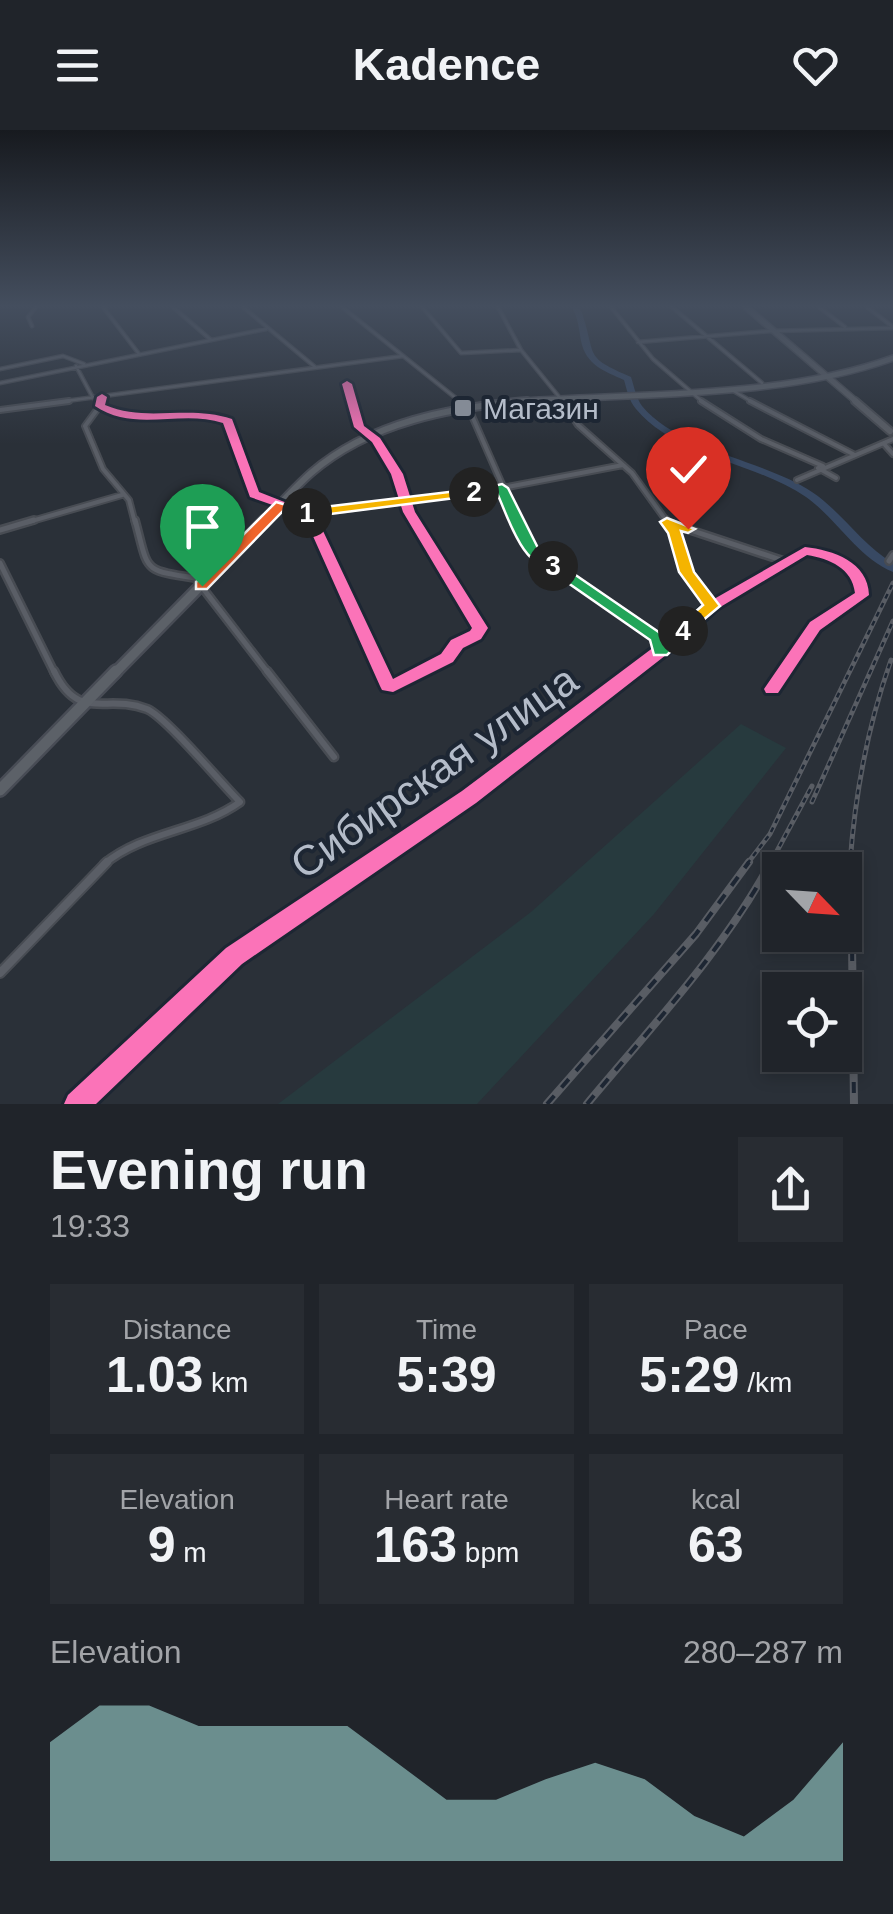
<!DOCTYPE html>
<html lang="en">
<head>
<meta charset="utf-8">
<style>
  body { margin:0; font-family:Helvetica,sans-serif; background:#282c32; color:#f1f3f6; height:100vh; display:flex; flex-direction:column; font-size:38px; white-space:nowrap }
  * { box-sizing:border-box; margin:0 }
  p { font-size:32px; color:#a2a4a8 }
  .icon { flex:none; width:55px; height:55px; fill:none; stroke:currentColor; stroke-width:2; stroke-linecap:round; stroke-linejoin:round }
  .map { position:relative; height:974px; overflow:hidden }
  .side { display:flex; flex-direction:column; background:#20242a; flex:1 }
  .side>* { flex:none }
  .needle { width:65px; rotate:115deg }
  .buttons { position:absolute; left:762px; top:722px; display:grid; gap:20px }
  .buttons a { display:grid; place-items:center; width:100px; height:100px; border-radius:0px; background:#20242a; box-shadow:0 5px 15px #0003,0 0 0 2px #3d4147; font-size:50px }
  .pin { position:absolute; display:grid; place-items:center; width:85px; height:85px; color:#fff; margin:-102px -42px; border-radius:50% 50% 50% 0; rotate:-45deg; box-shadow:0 0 10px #0007 }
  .pin .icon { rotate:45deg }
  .km { position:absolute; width:50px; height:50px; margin:-25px; border-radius:50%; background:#222; color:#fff; font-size:28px; line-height:50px; text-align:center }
  .round { display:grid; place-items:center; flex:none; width:105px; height:105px; border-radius:0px; background:#282c32 }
  .head { display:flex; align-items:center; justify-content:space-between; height:170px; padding:0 50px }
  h1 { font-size:55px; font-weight:600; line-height:75px }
  .stats { display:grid; grid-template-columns:repeat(3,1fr); gap:15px; height:170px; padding:10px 50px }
  .stats div { display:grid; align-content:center; border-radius:0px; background:#282c32; text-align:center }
  .stats b { font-size:50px; font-weight:600 }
  .stats small { font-size:28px; font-weight:400 }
  .stats p { font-size:28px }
  .chart { height:280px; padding:20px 50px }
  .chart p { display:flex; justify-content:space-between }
  .chart svg { width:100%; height:180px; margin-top:10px; fill:#8bbbb9; opacity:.7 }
  header { display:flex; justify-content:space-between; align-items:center; height:130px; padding:0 50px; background:#20242a; font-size:45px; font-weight:600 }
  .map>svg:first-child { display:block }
  .green { fill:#273a3e }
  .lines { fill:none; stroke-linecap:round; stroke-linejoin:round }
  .river { fill:#384963; fill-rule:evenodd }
  .street-far4-casing { stroke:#484c53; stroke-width:5 }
  .street-far3-casing { stroke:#484c53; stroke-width:8 }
  .street-far2-casing { stroke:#484c53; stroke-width:10 }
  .street-far1-casing { stroke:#484c53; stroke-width:11 }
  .street-casing { stroke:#484c53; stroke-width:12 }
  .secondary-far1-casing { stroke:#484c53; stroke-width:8 }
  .secondary-casing { stroke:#484c53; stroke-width:10 }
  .primary-far3-casing { stroke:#484c55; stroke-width:8 }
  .primary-far2-casing { stroke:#484c55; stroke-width:10 }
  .primary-far1-casing { stroke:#484c55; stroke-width:14 }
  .primary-casing { stroke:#484c55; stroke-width:16 }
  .street-far4 { stroke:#5a5e66; stroke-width:2.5 }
  .street-far3 { stroke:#5a5e66; stroke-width:4 }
  .street-far2 { stroke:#5a5e66; stroke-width:5 }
  .street-far1 { stroke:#5a5e66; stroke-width:6 }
  .street { stroke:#5a5e66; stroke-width:8 }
  .secondary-far1 { stroke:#595d64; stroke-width:5 }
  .secondary { stroke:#595d64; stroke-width:6 }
  .primary-far3 { stroke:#5c6168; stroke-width:5 }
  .primary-far2 { stroke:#5c6168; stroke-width:6 }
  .primary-far1 { stroke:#5c6168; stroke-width:9 }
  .primary { stroke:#5c6168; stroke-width:11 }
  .rail-far1-casing { stroke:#595d64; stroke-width:5 }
  .rail-casing { stroke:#595d64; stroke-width:8 }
  .rail-far1 { stroke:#1d2633; stroke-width:2.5; stroke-dasharray:5; stroke-linecap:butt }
  .rail { stroke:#1d2633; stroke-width:4; stroke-dasharray:11; stroke-linecap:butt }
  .cycleway-casing { stroke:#1d2633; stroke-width:6 }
  .cycleway { fill:#fb73b8; fill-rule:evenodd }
  .split-1 { fill:#f0652b; stroke:#fff; stroke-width:2.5 }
  .split-2 { fill:#f5b400; stroke:#fff; stroke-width:2.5 }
  .split-3 { fill:#22a559; stroke:#fff; stroke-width:2.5 }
  .split-4 { fill:#22a559; stroke:#fff; stroke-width:2.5 }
  .split-5 { fill:#f5b400; stroke:#fff; stroke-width:2.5 }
  .poi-dot { fill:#848b96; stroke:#1d2633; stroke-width:4 }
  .labels { text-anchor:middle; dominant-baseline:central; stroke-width:8; stroke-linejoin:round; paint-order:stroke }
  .far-poi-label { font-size:30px; fill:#b4bcc9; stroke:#1d2633; text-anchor:start }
  .near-street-label { font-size:42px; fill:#b4bcc9; stroke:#1d2633 }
</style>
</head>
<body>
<header><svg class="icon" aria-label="menu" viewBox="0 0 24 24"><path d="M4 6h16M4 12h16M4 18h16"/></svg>Kadence<svg class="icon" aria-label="heart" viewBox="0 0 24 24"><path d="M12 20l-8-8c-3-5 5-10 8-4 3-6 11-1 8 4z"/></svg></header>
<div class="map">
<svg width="893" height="974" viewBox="0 0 893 974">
  <rect width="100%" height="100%" fill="#2a3038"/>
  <path class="green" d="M741,594L786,618L654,784L477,974H278L531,782Z"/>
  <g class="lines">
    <path class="river" d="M572,177H579L582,183C597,228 583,226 631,247C634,256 636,268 642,276C678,320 764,330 812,362C842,382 862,415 893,433V442C857,427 837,389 806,367C755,332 676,327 636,279C629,271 627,260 624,250C604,241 586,235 581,211C579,199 578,188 572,177Z"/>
    <g class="street-far4-casing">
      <path id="street-far4" d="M103,177L139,224
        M173,177L211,210
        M243,177L315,237
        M342,177L462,273
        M422,177L461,223L521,220
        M498,177L521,220L564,273
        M611,177L653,229L704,273
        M672,177L762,253
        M819,177L845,197
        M867,177L893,197
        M32,196L28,187L36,177
        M638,212L771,201L893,198
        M76,236L93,268
        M0,239L63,226L84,234
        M0,253L266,199
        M347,254L352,273
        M732,260L754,273
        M51,273L403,226
        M101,273L102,267"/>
    </g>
    <g class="street-far3-casing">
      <path id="street-far3" d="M101,271L100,276C142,295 185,277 228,291L254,364L309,384L313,393
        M352,271L359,297L376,310L397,344L416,393
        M459,271L469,279L519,393
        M562,271L578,295L632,343L668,393
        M701,271L761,309L823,336
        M750,271L853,324
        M99,277L85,296L103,339L129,370L135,393
        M0,280L69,271
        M885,315L893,324
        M818,338L836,348
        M797,350L893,309
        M310,384L502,358L623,335
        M25,393L122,365"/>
    </g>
    <g class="street-far2-casing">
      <path id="street-far2" d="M135,390C149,441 141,440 195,448L269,544
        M312,390L382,544
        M414,390L480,498L476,505L457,514L447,528L417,544
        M518,390L532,421L658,507L660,521
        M666,390L675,403L686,443L712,476
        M669,393L784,431
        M0,400L34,390
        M889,431L893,425
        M0,433L55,544
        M630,544L712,476L805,421C831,424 861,435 862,465L815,496L782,544"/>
    </g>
    <g class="street-far1-casing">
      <path id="street-far1" d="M54,541C79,593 106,563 147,579C166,587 221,653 240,672C198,702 144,701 104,734
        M267,541L334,627
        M381,541L388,556L421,541
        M772,559L784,541
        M369,734L469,667L633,541"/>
    </g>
    <g class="street-casing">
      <path id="street" d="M0,843L107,732
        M77,974L234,826L373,732"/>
    </g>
    <g class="secondary-far1-casing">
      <path id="secondary-far1" d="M746,177L858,273"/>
    </g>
    <g class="secondary-casing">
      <path id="secondary" d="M855,271L890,301"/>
    </g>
    <g class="primary-far3-casing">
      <path id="primary-far3" d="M499,273C625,262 774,271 893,228"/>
    </g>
    <g class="primary-far2-casing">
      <path id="primary-far2" d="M262,393C278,376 294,358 311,343C370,292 452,277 527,271"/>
    </g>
    <g class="primary-far1-casing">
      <path id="primary-far1" d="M114,544L265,390"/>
    </g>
    <g class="primary-casing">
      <path id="primary" d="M0,660L116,541"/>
    </g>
    <use href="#street-far4" class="street-far4"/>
    <use href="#street-far3" class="street-far3"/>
    <use href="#street-far2" class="street-far2"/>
    <use href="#street-far1" class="street-far1"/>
    <use href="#street" class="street"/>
    <use href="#secondary-far1" class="secondary-far1"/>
    <use href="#secondary" class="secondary"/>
    <use href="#primary-far3" class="primary-far3"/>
    <use href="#primary-far2" class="primary-far2"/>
    <use href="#primary-far1" class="primary-far1"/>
    <use href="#primary" class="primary"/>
    <g class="rail-far1-casing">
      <path id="rail-far1" d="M812,672L893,491
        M747,734L770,704L893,453
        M770,734L812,656
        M850,734C855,663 867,598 891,530"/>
    </g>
    <g class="rail-casing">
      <path id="rail" d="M851,732L854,974
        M547,974L696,804L749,732
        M587,974C652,896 723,821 771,732"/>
    </g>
    <use href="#rail-far1" class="rail-far1"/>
    <use href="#rail" class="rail"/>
    <g class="cycleway-casing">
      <path id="cycleway" d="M347,251L352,254L364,296L380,308L403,344L415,382L488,498L481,509L463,518L453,532L393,562L382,560L380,556L304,386L250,367L223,293C181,279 134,303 95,276L97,267L102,264L107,267L105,275C147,293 188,274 232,289L259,362L315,384L393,549L441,524L451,510L470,501L472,498L403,382L391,344L372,312L354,297L342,254Z
        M805,417C833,420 868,432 869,465L820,500L778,563H766L764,559L810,492L855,463C852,438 830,429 807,425L717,479L666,525L476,673L242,834L96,974H64L68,965L226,818L462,661L654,517L707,473Z"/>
    </g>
    <use href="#cycleway" class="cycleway"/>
  </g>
  <linearGradient id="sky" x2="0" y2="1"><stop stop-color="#171a1f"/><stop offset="0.56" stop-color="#444e5e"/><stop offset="1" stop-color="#444e5e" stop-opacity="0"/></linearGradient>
  <rect width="893" height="314" fill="url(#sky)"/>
  <path class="split-1" d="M276,372L314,383L307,387L284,380L207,459H196V452Z"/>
  <path class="split-2" d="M474,359L480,362L478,365L307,387L300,383L307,379Z"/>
  <path class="split-3" d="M502,354L508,358L538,418L558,433V439C523,441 509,389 497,363L474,366L467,362Z"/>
  <path class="split-4" d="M548,433H558L666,507L683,495L692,501L667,525H654L650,510L548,439Z"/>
  <path class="split-5" d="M667,388L695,399L688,403L681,401L694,442L720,476L683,507L675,501L678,497L703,475L679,442L668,403L660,392Z"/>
  <rect class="poi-dot" x="453" y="268" width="20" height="20" rx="5"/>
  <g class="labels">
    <g class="far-poi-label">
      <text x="483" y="278">Магазин</text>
    </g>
    <g class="near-street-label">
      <text transform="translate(434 642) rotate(-35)">Сибирская улица</text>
    </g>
  </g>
</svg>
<div class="buttons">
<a><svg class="needle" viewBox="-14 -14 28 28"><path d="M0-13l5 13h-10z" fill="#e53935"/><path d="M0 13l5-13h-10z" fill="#a2a4a8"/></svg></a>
<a><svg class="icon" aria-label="locate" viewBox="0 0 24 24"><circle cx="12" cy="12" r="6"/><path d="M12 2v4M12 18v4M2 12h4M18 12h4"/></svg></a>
</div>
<div class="pin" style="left:202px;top:456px;background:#1e9e55"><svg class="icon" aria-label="arrive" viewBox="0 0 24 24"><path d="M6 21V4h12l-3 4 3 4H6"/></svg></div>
<div class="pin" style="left:688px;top:399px;background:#d93025"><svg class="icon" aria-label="check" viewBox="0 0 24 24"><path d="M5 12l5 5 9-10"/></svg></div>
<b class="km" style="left:307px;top:383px">1</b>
<b class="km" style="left:474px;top:362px">2</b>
<b class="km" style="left:553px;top:436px">3</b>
<b class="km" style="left:683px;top:501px">4</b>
</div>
<section class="side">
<div class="head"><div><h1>Evening run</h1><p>19:33</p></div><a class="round"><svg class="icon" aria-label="share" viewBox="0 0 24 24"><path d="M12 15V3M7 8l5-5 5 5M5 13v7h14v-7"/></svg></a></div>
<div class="stats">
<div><p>Distance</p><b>1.03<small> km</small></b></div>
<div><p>Time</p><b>5:39</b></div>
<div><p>Pace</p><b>5:29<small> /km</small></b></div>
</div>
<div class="stats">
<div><p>Elevation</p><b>9<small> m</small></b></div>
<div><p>Heart rate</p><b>163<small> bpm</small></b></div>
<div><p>kcal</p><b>63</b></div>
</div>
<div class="chart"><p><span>Elevation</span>280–287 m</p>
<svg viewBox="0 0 160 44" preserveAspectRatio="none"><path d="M0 44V15L10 6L20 6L30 11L40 11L50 11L60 11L70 20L80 29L90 29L100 24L110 20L120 24L130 33L140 38L150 29L160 15V44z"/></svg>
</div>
</section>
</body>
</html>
